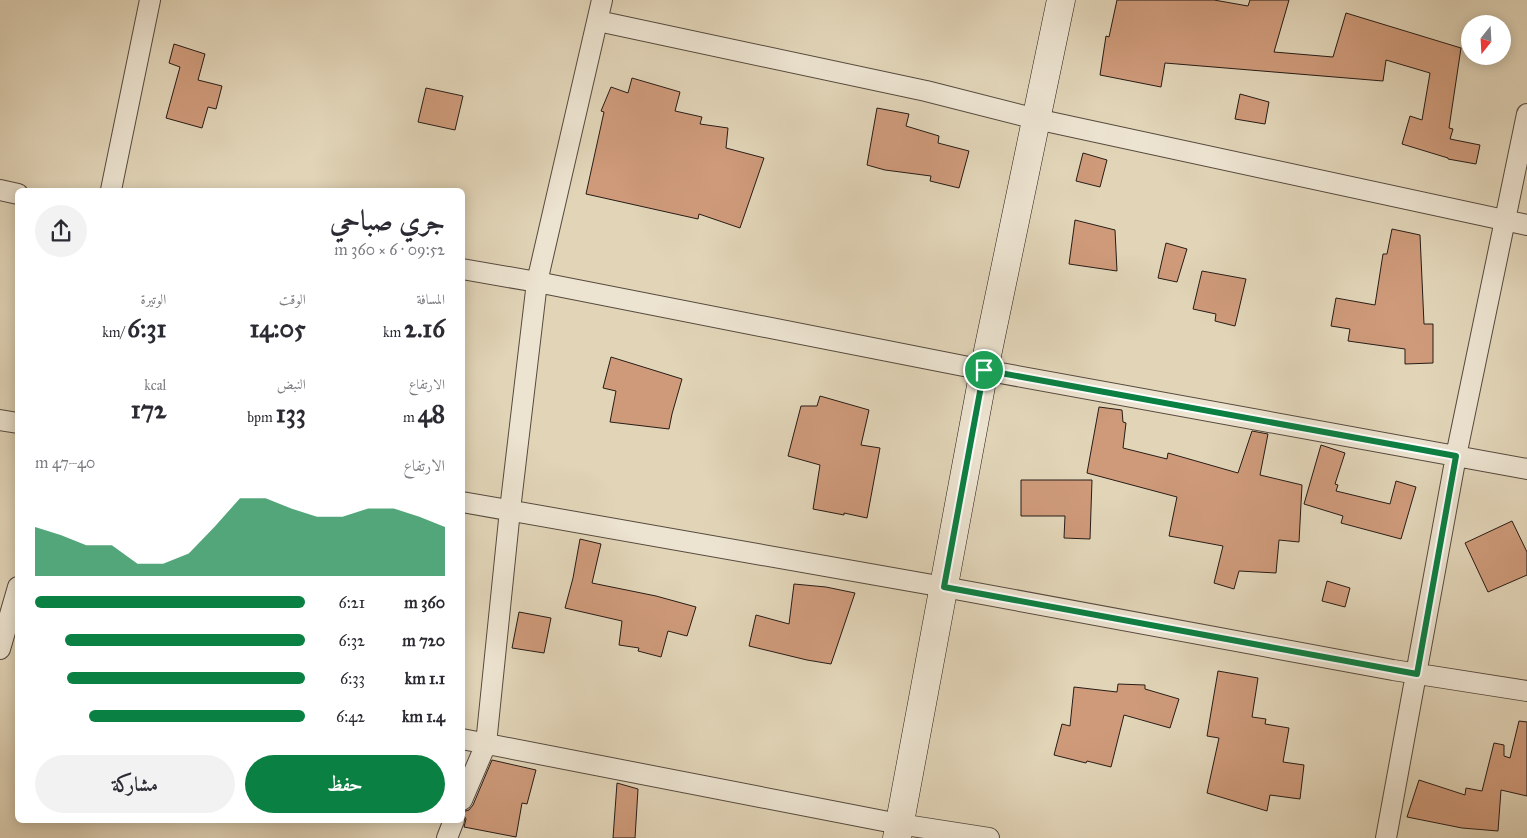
<!DOCTYPE html>
<html lang="ar">
<head>
<meta charset="utf-8">
<style>
  body { margin:0; font-family:"IM FELL Great Primer",Amiri,serif; background:#f2f2f3; color:#2b2b33; direction:rtl; height:100vh; display:flex; flex-direction:column; font-size:19px; white-space:nowrap }
  * { box-sizing:border-box; margin:0 }
  p { font-size:16px; color:#7c7c81 }
  .icon { flex:none; width:28px; height:28px; fill:none; stroke:currentColor; stroke-width:2; stroke-linecap:round; stroke-linejoin:round }
  .map { position:relative; flex:1; overflow:hidden; direction:ltr }
  .panel { position:absolute; left:15px; top:188px; width:450px; height:635px; display:flex; flex-direction:column; background:#fff; border-radius:8px; box-shadow:0 2px 12px #0003; direction:rtl }
  .panel>* { flex:none }
  .needle { width:32px; rotate:198deg }
  .controls { position:absolute; left:1461px; top:15px; display:grid; gap:10px }
  .controls a { display:grid; place-items:center; width:50px; height:50px; border-radius:50%; background:#fff; box-shadow:0 2px 12px #0003; font-size:25px }
  .pin { position:absolute; display:grid; place-items:center; width:42px; height:42px; color:#fff; margin:-21px; border:2px solid #fff; border-radius:50%; box-shadow:0 1px 5px #0007 }
  .round { display:grid; place-items:center; flex:none; width:52px; height:52px; border-radius:26px; background:#f2f2f3 }
  .head { display:flex; align-items:center; justify-content:space-between; height:85px; padding:0 20px }
  h1 { font-size:28px; font-weight:800; line-height:38px }
  .stats { display:grid; grid-template-columns:repeat(3,1fr); gap:8px; height:85px; padding:5px 20px }
  .stats div { display:grid; align-content:center }
  .stats b { font-size:25px; font-weight:800 }
  .stats small { font-size:14px; font-weight:400 }
  .stats p { font-size:14px }
  .chart { height:140px; padding:10px 20px }
  .chart p { display:flex; justify-content:space-between }
  .chart svg { width:100%; height:90px; margin-top:5px; fill:#0b8043; opacity:.7 }
  .cta { display:flex; gap:10px; margin-top:auto; padding:10px 20px }
  .cta a { flex:1; height:58px; border-radius:30px; background:#0b8043; color:#fff; font-size:20px; font-weight:800; line-height:58px; text-align:center }
  .cta a+a { background:#f2f2f3; color:#2b2b33 }
  ul { padding:0 20px; list-style:none; font-size:16px }
  li { display:grid; grid-template-columns:80px 60px 1fr; align-items:center; height:38px }
  li i { height:12px; border-radius:6px; background:#0b8043 }
  .map>svg:first-child { display:block }
  .building { fill:#ce9a7a; stroke:#271c16 }
  .lines { fill:none; stroke-linecap:round; stroke-linejoin:round }
  .street-casing { stroke:#564a3e; stroke-width:22 }
  .secondary-casing { stroke:#271c16; stroke-width:29 }
  .street { stroke:#ece3d0; stroke-width:20 }
  .secondary { stroke:#ece3d0; stroke-width:28 }
  .route-casing { stroke:#fff; stroke-width:10 }
  .route { stroke:#0b8043; stroke-width:6 }
</style>
</head>
<body>
<div class="map">
<svg width="1527" height="838" viewBox="0 0 1527 838">
  <rect width="100%" height="100%" fill="#e1d4b7"/>
  <filter id="stains"><feTurbulence type="fractalNoise" baseFrequency=".004" numOctaves="4"/><feColorMatrix values="0 0 0 0 .2 0 0 0 0 .09 0 0 0 0 .02 0 0 0 .5 -.17"/></filter>
  <radialGradient id="worn" r=".72"><stop offset=".6" stop-color="#630" stop-opacity="0"/><stop offset="1" stop-color="#630" stop-opacity=".3"/></radialGradient>
  <path class="building" d="M1117,0H1214L1248,6L1250,0H1289L1274,52L1333,57L1346,13L1461,48L1449,128L1453,129L1450,139L1480,145L1476,164L1448,159V158L1402,144L1410,116L1422,120L1430,73L1386,60L1383,81L1165,63L1161,87L1100,75L1106,36L1109,37Z
    M174,44L205,54L198,80L222,86L216,109L208,107L202,128L166,118L180,67L169,63Z
    M632,78L680,92L675,111L702,117L700,124L728,128L726,148L764,158L740,228L699,214L698,219L586,194L604,112L601,111L611,87L628,93Z
    M426,88L463,96L455,130L418,122Z
    M1240,94L1269,102L1265,124L1235,119Z
    M877,108L909,114L906,126L939,136L938,143L969,151L959,188L930,181L931,176L885,170L867,165Z
    M1083,153L1107,160L1100,187L1076,181Z
    M1075,220L1115,230L1117,271L1069,264Z
    M1392,229L1420,235L1424,324H1433V363L1405,364V349L1348,341L1350,329L1331,326L1336,298L1375,305L1383,254H1387Z
    M1166,243L1187,249L1177,282L1158,278Z
    M1202,271L1246,279L1235,326L1215,321L1216,314L1193,309Z
    M611,357L682,379L672,414L669,429L610,422L616,391L603,388Z
    M820,396L869,410L861,445L880,448L867,518L844,513V515L813,509L820,465L788,456L801,406H817Z
    M1099,407L1122,410L1123,422L1126,423L1123,448L1167,459L1168,453L1238,473L1252,431L1268,434L1260,475L1302,485L1299,542L1279,540L1276,573L1239,571L1234,589L1214,583L1223,546L1169,536L1177,497L1087,473Z
    M1321,445L1345,453L1335,484L1338,485L1336,491L1390,504L1396,481L1416,487L1401,539L1341,523L1343,516L1304,504Z
    M1021,480H1092L1090,539L1064,538L1065,516H1021Z
    M1512,521L1527,552V575L1488,592L1465,543Z
    M580,539L601,544L592,583L656,596L696,607L687,636L668,631L661,657L638,651L639,648L619,645L622,621L565,608L573,578Z
    M1327,581L1350,588L1345,607L1322,601Z
    M794,584L826,587L855,593L831,664L807,660L749,646L756,615L789,624Z
    M519,612L551,618L544,653L512,648Z
    M1218,671L1258,678L1252,717L1266,719L1265,724L1289,728L1283,762L1304,765L1300,799L1270,795L1267,811L1207,793L1219,738L1207,736Z
    M1118,684L1145,685V689L1179,699L1170,728L1124,715L1111,767L1087,761L1086,763L1054,755L1062,724L1070,726L1074,687L1117,692Z
    M1519,721L1527,722V796L1501,790L1498,831L1462,828L1407,817L1419,780L1465,795L1466,788L1482,791L1494,743L1504,745V756L1510,758Z
    M492,760L536,770L527,804L522,803L516,837L464,827L466,819L462,812L469,810L473,805Z
    M617,783L638,789L635,838H613Z"/>
  <g class="lines">
    <g class="street-casing">
      <path id="street" d="M598,21L926,91L1036,119L1527,225
        M0,190L18,194
        M111,190L150,0
        M462,269L537,282L984,370L1527,469
        M0,420L18,423
        M462,502L944,587L1393,670L1527,691
        M0,649L18,587
        M462,739L899,824L989,838
        M462,800L486,744L510,510L537,282L602,0
        M447,838L454,820
        M1386,838L1456,456L1527,114"/>
    </g>
    <g class="secondary-casing">
      <path id="secondary" d="M897,838L984,370L1061,0"/>
    </g>
    <use href="#street" class="street"/>
    <use href="#secondary" class="secondary"/>
  </g>
  <g class="lines">
    <g class="route-casing">
      <path id="route" d="M984,370L1456,456L1417,674L944,587Z"/>
    </g>
    <use href="#route" class="route"/>
  </g>
  <rect width="100%" height="100%" filter="url(#stains)"/>
  <rect width="100%" height="100%" fill="url(#worn)"/>
</svg>
<div class="controls">
<a><svg class="needle" viewBox="-14 -14 28 28"><path d="M0-13l5 13h-10z" fill="#e53935"/><path d="M0 13l5-13h-10z" fill="#7c7c81"/></svg></a>
</div>
<div class="pin" style="left:984px;top:370px;background:#1e9e55"><svg class="icon" aria-label="arrive" viewBox="0 0 24 24"><path d="M6 21V4h12l-3 4 3 4H6"/></svg></div>
<section class="panel">
<div class="head"><div><h1>جري صباحي</h1><p>09:52 · 6 × 360 m</p></div><a class="round"><svg class="icon" aria-label="share" viewBox="0 0 24 24"><path d="M12 15V3M7 8l5-5 5 5M5 13v7h14v-7"/></svg></a></div>
<div class="stats">
<div><p>المسافة</p><b>2.16<small> km</small></b></div>
<div><p>الوقت</p><b>14:05</b></div>
<div><p>الوتيرة</p><b>6:31<small> /km</small></b></div>
</div>
<div class="stats">
<div><p>الارتفاع</p><b>48<small> m</small></b></div>
<div><p>النبض</p><b>133<small> bpm</small></b></div>
<div><p>kcal</p><b>172</b></div>
</div>
<div class="chart"><p><span>الارتفاع</span>40–47 m</p>
<svg viewBox="0 0 160 44" preserveAspectRatio="none"><path d="M0 44V20L10 24L20 29L30 29L40 38L50 38L60 33L70 20L80 6L90 6L100 11L110 15L120 15L130 11L140 11L150 15L160 20V44z"/></svg>
</div>
<ul>
<li><b>360 m</b>6:21<i style="width:100%"></i></li>
<li><b>720 m</b>6:32<i style="width:89%"></i></li>
<li><b>1.1 km</b>6:33<i style="width:88%"></i></li>
<li><b>1.4 km</b>6:42<i style="width:80%"></i></li>
</ul>
<div class="cta"><a>حفظ</a><a>مشاركة</a></div>
</section>
</div>
</body>
</html>
